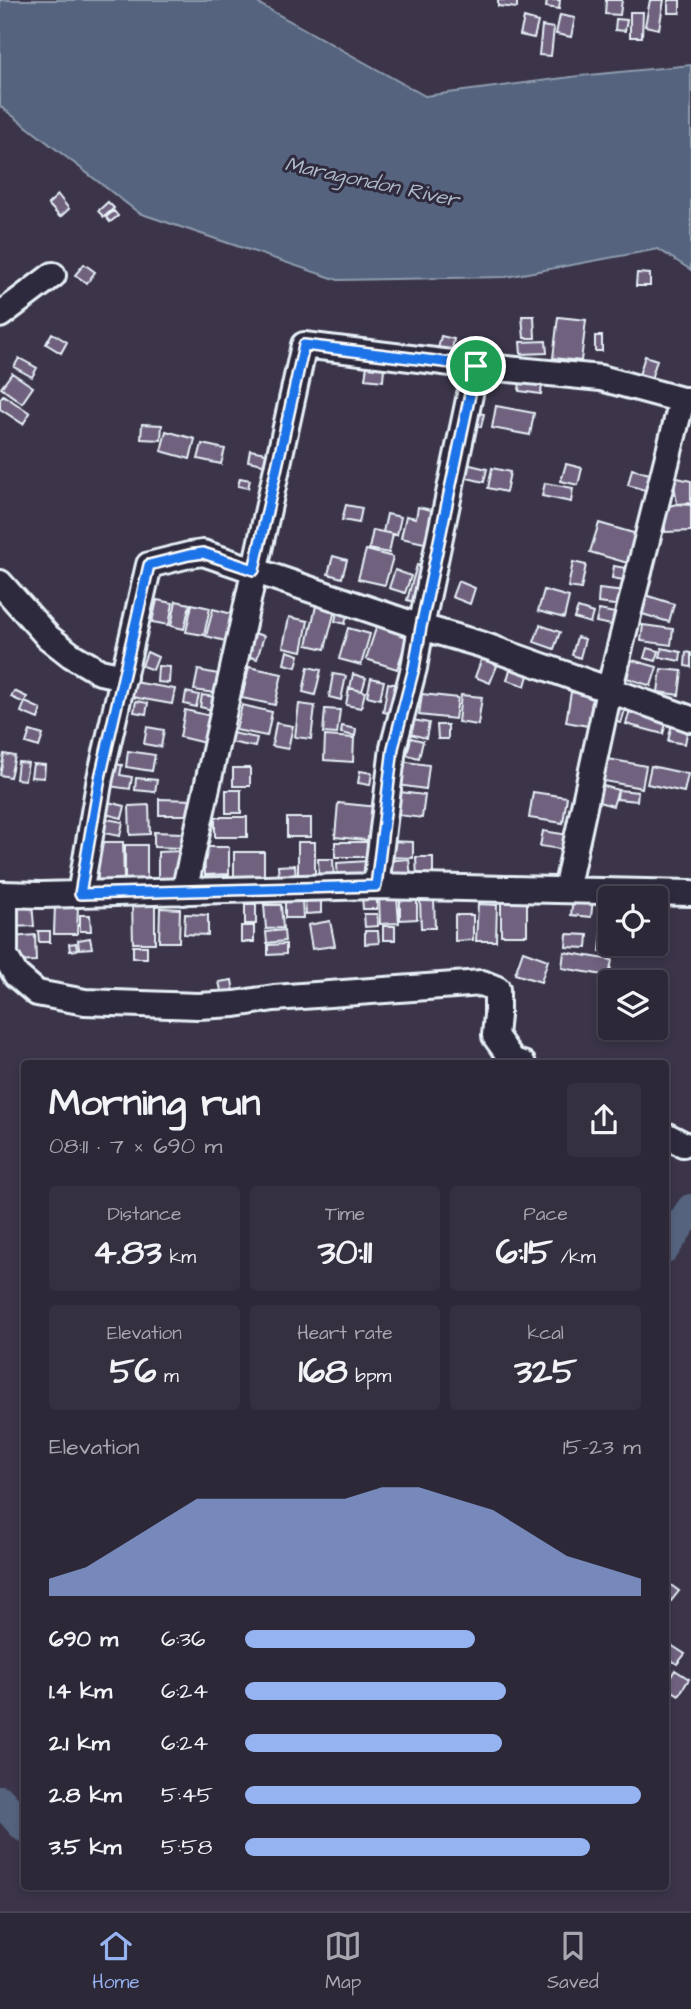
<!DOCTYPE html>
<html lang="en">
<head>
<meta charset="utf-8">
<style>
  body { margin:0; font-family:"Architects Daughter",sans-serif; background:#353040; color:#f1f3f6; height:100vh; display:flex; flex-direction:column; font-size:26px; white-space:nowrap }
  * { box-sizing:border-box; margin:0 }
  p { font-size:23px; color:#a7a6ae }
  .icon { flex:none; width:38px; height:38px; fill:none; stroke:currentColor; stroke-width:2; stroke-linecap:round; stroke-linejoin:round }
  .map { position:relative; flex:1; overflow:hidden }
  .details { position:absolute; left:21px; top:1060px; width:648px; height:830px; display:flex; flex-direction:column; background:#2d2838; border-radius:7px; box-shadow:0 4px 10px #0003,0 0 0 2px #484453 }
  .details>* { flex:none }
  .fabs { position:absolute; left:598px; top:886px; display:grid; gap:14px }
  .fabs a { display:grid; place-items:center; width:70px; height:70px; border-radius:7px; background:#2d2838; box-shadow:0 4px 10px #0003,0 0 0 2px #484453; font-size:35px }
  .pin { position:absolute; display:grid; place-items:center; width:60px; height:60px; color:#fff; margin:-30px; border:4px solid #fff; border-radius:50%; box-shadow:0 2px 7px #0007 }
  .round { display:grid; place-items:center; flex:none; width:74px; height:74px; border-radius:7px; background:#353040 }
  .overview { display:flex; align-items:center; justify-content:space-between; height:119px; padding:0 28px }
  h1 { font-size:38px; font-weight:700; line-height:52px }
  .metrics { display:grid; grid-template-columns:repeat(3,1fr); gap:10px; height:119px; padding:7px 28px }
  .metrics div { display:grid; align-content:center; border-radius:7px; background:#353040; text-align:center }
  .metrics b { font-size:35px; font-weight:700 }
  .metrics small { font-size:19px; font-weight:400 }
  .metrics p { font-size:19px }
  .chart { height:196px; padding:14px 28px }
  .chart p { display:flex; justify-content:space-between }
  .chart svg { width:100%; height:126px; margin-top:7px; fill:#95b2f1; opacity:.7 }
  ul { padding:0 28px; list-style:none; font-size:23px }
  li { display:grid; grid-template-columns:112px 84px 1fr; align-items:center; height:52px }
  li i { height:18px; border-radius:9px; background:#95b2f1 }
  .dock { display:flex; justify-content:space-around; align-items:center; height:98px; border-top:2px solid #484453; background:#2d2838; font-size:19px; color:#a7a6ae }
  .dock a { display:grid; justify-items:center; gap:4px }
  .dock .current { color:#95b2f1 }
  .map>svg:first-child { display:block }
  .water { fill:#54647e; stroke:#8f9caf; stroke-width:2 }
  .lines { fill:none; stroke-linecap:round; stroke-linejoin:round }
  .river { stroke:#54647e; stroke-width:30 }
  .building { fill:#6f627f; stroke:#e8f1f8; stroke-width:2 }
  .minor-casing { stroke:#e8f1f8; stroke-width:30 }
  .minor { stroke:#2f2a3d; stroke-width:24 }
  .route-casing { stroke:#fff; stroke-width:14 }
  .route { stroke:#1a73e8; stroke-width:9 }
  .labels { text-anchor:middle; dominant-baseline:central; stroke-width:6; stroke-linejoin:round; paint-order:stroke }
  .water-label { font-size:21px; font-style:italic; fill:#adb9c7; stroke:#2f2a3d }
</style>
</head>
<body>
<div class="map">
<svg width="691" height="1911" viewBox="0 0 691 1911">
  <rect width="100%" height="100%" fill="#3c354a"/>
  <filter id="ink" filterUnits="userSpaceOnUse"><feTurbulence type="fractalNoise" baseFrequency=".0143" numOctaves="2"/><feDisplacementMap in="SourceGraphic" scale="14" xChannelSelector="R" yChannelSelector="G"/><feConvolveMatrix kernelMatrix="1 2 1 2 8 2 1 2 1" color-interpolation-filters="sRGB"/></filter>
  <g filter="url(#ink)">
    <path class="water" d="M0,0H252L425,96L579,76L691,65V270L658,249L506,277L338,280L139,213L0,106Z"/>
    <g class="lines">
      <path class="river" d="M665,1248L691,1209
        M0,1800L24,1827"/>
    </g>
    <path class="building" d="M498,0H517V8L498,6Z
      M547,0H560L559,9L546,7Z
      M606,0H622L620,15L605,14Z
      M650,0H664L659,29L645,26Z
      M668,0H680V13H668Z
      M630,12H643L642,37H630Z
      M560,15L575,18L571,37L556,34Z
      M524,18L538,22L534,38L520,35Z
      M616,19L627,20L625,31L615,30Z
      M542,26L554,28L551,56L539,55Z
      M58,195L69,209L60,217L48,204Z
      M108,202L114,208L104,217L98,211Z
      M114,211L118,216L110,222L106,217Z
      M84,264L95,272L87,283L75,275Z
      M637,273L650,274V286H636Z
      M522,316H534L535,338H524Z
      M558,317L586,320L581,361L553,358Z
      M52,333L67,342L61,353L46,344Z
      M441,336L454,339L451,355L437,353Z
      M595,336H602V351H595Z
      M546,341L547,353L521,354L520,342Z
      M645,356L657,360L651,379L639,375Z
      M19,358L37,368L32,377L14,367Z
      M367,365L384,368L383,381L365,379Z
      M521,371L543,374L541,394L519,391Z
      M12,373L33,387L22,403L1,388Z
      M3,395L30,413L23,424L0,409V399Z
      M496,406L534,413L530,435L492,428Z
      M474,412L484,414L481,427L471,425Z
      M142,424L162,425L161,440L141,439Z
      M166,431L195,439L190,459L161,451Z
      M202,444L225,449L221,464L198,459Z
      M250,450L271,454L268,465L248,461Z
      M466,464L487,469L484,482L463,477Z
      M566,464L582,468L578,485L561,481Z
      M492,468L510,472L506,492L488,488Z
      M632,469L653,475L648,491L628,485Z
      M673,477L691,481V503L677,504Z
      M240,478L250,480L248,488L238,486Z
      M545,483L573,488L571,502L542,496Z
      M677,504L691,505V531L665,532L664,507Z
      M346,505L362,508L359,523L342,520Z
      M418,507L436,511L429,544L401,538L406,516L416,518Z
      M387,514L401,517L397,535L383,532Z
      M599,523L640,535L631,564L590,552Z
      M373,530L393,534L389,553L369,549Z
      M366,550L393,557L385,585L358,579Z
      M333,556L347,560L342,578L328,574Z
      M573,562L586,565L581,589L568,587Z
      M417,565L430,569L421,604L407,600Z
      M614,566L631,569L629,581L612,578Z
      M395,570L411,576L405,593L389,588Z
      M458,581L475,588L470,604L452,597Z
      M599,589L625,592L623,606L598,603Z
      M544,590L569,597L564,618L538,611Z
      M645,595L674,604L669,622L639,613Z
      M157,600L173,603L169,625L152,622Z
      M176,601L190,604L184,629L171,626Z
      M339,603L349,606L345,624L335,621Z
      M192,604L210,608L204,635L186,632Z
      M316,606L335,610L325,649L307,645Z
      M578,608L593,613L590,623L574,618Z
      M213,609L232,614L225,641L206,636Z
      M599,610L615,613L612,625L596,622Z
      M289,617L308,621L302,651L283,647Z
      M378,622L409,632L397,669L366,659Z
      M540,625L560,632L554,649L534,642Z
      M643,625L673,629L671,645L641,641Z
      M348,628L370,634L361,665L339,659Z
      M250,632L264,636L257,659L244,655Z
      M577,637L585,639L580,658L572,655Z
      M647,648L659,651L656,661L644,658Z
      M662,648L681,652L680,661L660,657Z
      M485,650L501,656L490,683L475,677Z
      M287,651L299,655L296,667L284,664Z
      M147,652L158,657L153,670L142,666Z
      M686,652L691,653V667L685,666Z
      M513,659L531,665L525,686L507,680Z
      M632,660L657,667L651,686L627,678Z
      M158,666L170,667L169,683L157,682Z
      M249,667L282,674L275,705L242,698Z
      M308,667L321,670L315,695L303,692Z
      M661,669L682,671L679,695L658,692Z
      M198,670L218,674L215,693L194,690Z
      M333,674L346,676L341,700L329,697Z
      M353,674L366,678L362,691L350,688Z
      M371,678L384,681L380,699L367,696Z
      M134,682L175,689L172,704L132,697Z
      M388,683L400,685L394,714L383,712Z
      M349,688L365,692L361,708L346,705Z
      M14,691L27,697L24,703L11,697Z
      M186,692L199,695L196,707L184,704Z
      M571,692L593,696L588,726L566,722Z
      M422,694L458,698L455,719L419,715Z
      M202,695L216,697L213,710L200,707Z
      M461,695L482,697L478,725L458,722Z
      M619,698L628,700L621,723L612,721Z
      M136,701L148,703L146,714L134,712Z
      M25,702L41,709L38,719L21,712Z
      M632,703L669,713L663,734L626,724Z
      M299,704L315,706L311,739L295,737Z
      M242,705L272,712L267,736L236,730Z
      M325,709L340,710L337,734L323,733Z
      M185,710L211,716L205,743L180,737Z
      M673,719L689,722L685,744L668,741Z
      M413,720L429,723L426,738L410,734Z
      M276,723L293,726L288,749L272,746Z
      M437,725H448V739H438Z
      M342,726L356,729L355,736L341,733Z
      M147,727L164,730L161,747L144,744Z
      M30,731L43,735L39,747L26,743Z
      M232,733L257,738L255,747L230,742Z
      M325,736L354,738L353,762L324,760Z
      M411,738L423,741L419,758L407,755Z
      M128,751L155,755L152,771L126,767Z
      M4,754L15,756L10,777L0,775Z
      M603,758L646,766L642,788L599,780Z
      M400,761L429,765L426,789L397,785Z
      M18,762L28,763L25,780L16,779Z
      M33,764L45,765L44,778L31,777Z
      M111,764L122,765L120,775L132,777L130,789L108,786Z
      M651,766L688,774L684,792L647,784Z
      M233,768H250V786H233Z
      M360,771L372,773L370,785L358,783Z
      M136,778L157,780L155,792L135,790Z
      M600,785L618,790L613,806L595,801Z
      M226,790H241V813H226Z
      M618,790L638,792L637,801L617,799Z
      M400,792L425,795L422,818L398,815Z
      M533,792L567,797L563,823L529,818Z
      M159,799L196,800V815H159Z
      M104,801L125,806L122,818L101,813Z
      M338,803L378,807L376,841L335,837Z
      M149,805L150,834L130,835L129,806Z
      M215,817H247V837H215Z
      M101,818L123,822L120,836L99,832Z
      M287,818H311V837H287Z
      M543,831L569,835L567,850L540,846Z
      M154,832L182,833L181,848L154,847Z
      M387,841L413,842V858L387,857Z
      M97,842H123L124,881L98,882Z
      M298,842H315V878H298Z
      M335,842H367V857H335Z
      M125,845H147V883H125Z
      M204,847H229V874L205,875Z
      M181,851L182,880H158V852Z
      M234,852H264V885H234Z
      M416,857H433V879H417Z
      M318,859H333L334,879H319Z
      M409,859L411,878L384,880L383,861Z
      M367,861L368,880L338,882L337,863Z
      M295,865L296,878L279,879L278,866Z
      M400,894H417V919L400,920Z
      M397,896L399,923L380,924L379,897Z
      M362,897H377V909H363Z
      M573,897L593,899L591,917L571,915Z
      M501,898H527V935H501Z
      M285,899H302L303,918H285Z
      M434,899L435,928H421L420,900Z
      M605,899L611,900V943H624L623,954L600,952Z
      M132,900H155V943H133Z
      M321,900V913L306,914L305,901Z
      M32,903L34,926L11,927L10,905Z
      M55,904L78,905L77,934H54Z
      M245,904H256V924H245Z
      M478,904L497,905L496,941H476Z
      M264,905H281L283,928L266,929Z
      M160,908L180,909L179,942H159Z
      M185,914L208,915V935L184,934Z
      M364,914H377L378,926L365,927Z
      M80,915H90L91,931H80Z
      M455,915H473V940L455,941Z
      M330,921L335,946L312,949L308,925Z
      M241,926H254V942H241Z
      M383,926H395V940H383Z
      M284,930L285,941L267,943L266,932Z
      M38,931H50V942H39Z
      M365,931H378L379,943L365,944Z
      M567,934L588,935L587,948L566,947Z
      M35,935L36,961L13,962L12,937Z
      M90,938L92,948L79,949L78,940Z
      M76,943L77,950L70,951L69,944Z
      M286,944V954L268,955V945Z
      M133,946H147V958H133Z
      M523,951L548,960L541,982L515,974Z
      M564,952L612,960L609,976L562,968Z
      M232,980L234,992L222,994L219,982Z
      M668,1583L679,1591L671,1601L665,1596V1587Z
      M671,1645L685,1654L677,1664L665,1656Z
      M675,1670L689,1679L679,1695L665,1686Z"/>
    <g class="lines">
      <g class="minor-casing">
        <path id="minor" d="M0,315L53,275
          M0,583L48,637L71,655L100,672L124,677
          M376,886L393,748L414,668L421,627L476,366
          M566,890L609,691L682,400
          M184,892L304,345L476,366L601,378L682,400H691
          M0,894L41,895L376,886L691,893
          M5,894V956L16,975L37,993L85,1002L198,1006L235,1004L274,998L482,983L497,989V1015L495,1036L513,1061L523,1064
          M80,894L100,778L149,565L189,555L203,553L421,627L480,644L691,719
          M665,1135L683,1144"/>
      </g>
      <use href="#minor" class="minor"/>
    </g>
  </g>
  <g class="lines" filter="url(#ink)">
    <g class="route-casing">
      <path id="route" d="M304,345L476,366L421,627L414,668L393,748L376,886L80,894L100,778L149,565L189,555L203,553L254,570Z"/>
    </g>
    <use href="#route" class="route"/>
  </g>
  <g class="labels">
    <g class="water-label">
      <text transform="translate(372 182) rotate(12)">Maragondon River</text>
    </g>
  </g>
</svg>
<div class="fabs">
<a><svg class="icon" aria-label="locate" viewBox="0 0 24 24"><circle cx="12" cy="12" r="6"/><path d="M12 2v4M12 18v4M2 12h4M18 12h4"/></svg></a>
<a><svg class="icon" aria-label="layers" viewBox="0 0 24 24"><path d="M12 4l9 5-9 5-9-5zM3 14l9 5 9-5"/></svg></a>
</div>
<div class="pin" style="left:476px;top:366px;background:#1e9e55"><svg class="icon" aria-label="arrive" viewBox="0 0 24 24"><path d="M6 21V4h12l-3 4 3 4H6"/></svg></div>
<section class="details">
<div class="overview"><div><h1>Morning run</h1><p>08:11 · 7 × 690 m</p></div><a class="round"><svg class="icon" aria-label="share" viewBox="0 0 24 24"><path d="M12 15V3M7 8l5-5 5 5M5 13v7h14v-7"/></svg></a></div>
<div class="metrics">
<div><p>Distance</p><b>4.83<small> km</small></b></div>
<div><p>Time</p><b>30:11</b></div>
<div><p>Pace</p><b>6:15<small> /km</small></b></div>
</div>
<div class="metrics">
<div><p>Elevation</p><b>56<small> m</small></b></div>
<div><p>Heart rate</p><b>168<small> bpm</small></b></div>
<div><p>kcal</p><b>325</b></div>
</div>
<div class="chart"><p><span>Elevation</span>15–23 m</p>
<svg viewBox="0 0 160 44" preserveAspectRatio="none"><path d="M0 44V38L10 34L20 26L30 18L40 10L50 10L60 10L70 10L80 10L90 6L100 6L110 10L120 14L130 22L140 30L150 34L160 38V44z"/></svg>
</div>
<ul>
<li><b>690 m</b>6:36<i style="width:58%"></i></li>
<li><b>1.4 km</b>6:24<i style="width:66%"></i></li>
<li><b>2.1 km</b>6:24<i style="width:65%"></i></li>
<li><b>2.8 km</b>5:45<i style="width:100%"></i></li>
<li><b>3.5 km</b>5:58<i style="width:87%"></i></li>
</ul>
</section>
</div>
<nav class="dock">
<a class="current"><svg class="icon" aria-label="home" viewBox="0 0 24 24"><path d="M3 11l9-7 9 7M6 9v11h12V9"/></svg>Home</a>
<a><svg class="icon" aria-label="map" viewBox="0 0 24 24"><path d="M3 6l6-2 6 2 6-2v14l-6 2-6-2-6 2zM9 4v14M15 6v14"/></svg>Map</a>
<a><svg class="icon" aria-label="saved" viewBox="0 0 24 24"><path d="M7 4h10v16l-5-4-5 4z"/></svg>Saved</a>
</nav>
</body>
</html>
